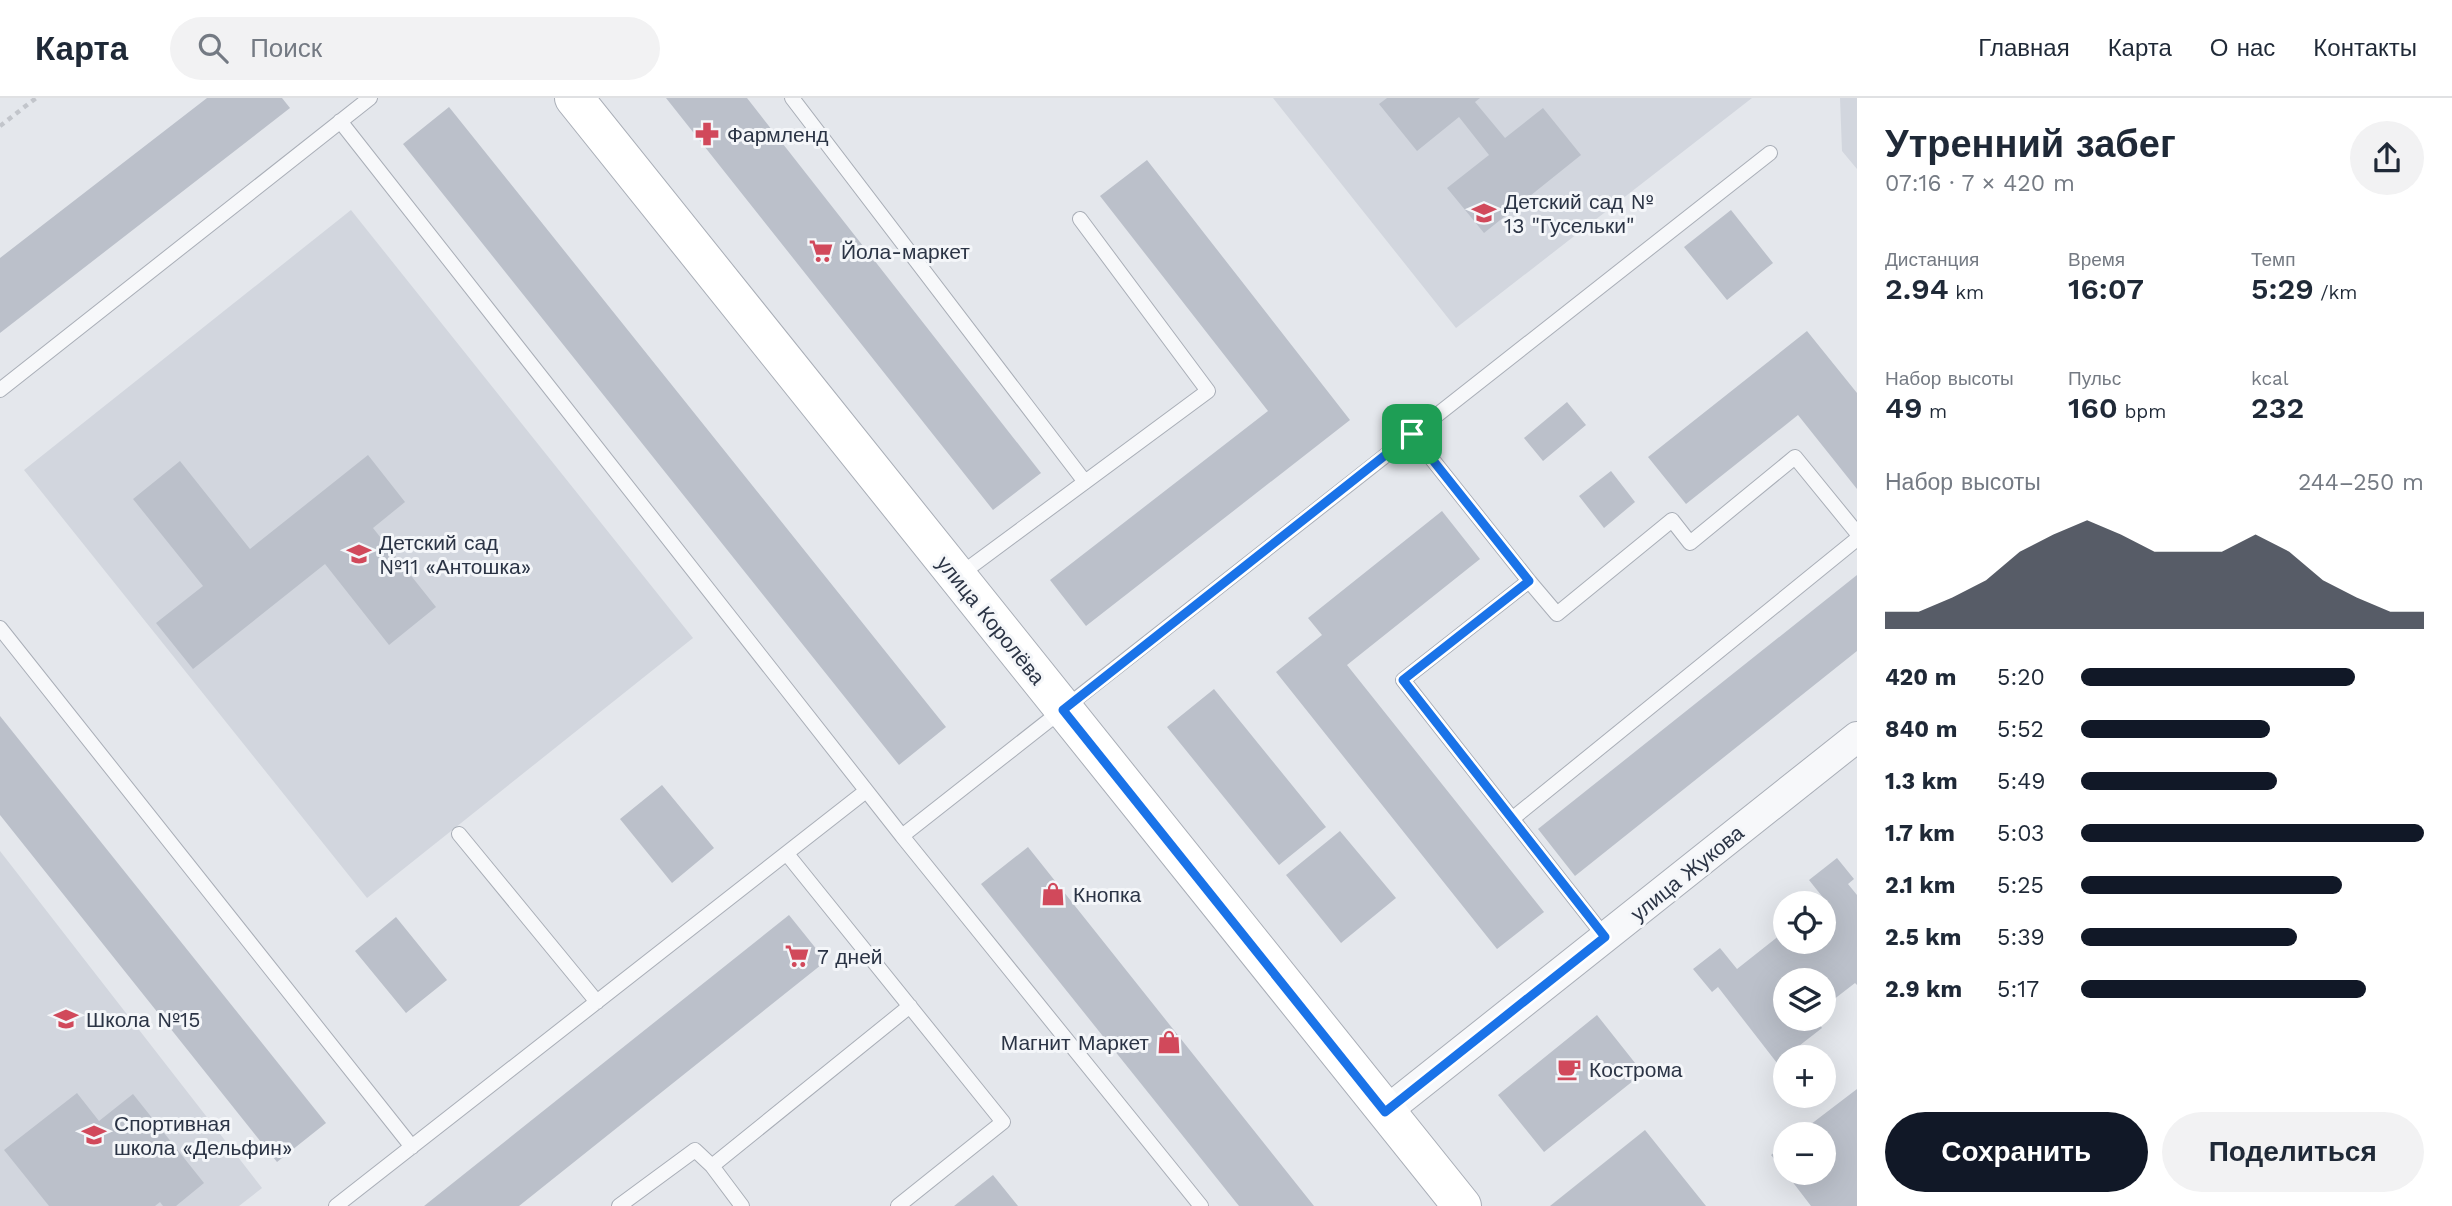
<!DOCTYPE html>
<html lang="ru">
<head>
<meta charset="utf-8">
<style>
  body { margin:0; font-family:"Work Sans",sans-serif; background:#f2f2f3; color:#1f2937; height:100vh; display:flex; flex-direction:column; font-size:26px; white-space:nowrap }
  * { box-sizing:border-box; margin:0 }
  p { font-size:23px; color:#747a83 }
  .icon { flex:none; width:38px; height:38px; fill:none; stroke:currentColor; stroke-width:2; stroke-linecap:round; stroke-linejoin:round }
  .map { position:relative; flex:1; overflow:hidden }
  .drawer { display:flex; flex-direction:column; background:#fff; width:595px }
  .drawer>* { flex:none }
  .buttons { position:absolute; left:1773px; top:793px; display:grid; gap:14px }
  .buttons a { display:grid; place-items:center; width:63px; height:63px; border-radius:50%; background:#fff; box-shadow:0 7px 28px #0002; font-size:35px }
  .pin { position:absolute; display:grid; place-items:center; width:60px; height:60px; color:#fff; margin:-30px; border-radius:14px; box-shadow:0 4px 10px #0006 }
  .round { display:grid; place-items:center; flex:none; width:74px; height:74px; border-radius:37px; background:#f2f2f3 }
  .overview { display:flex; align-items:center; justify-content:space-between; height:119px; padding:0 28px }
  h1 { font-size:38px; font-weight:600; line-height:52px }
  .stats { display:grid; grid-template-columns:repeat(3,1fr); gap:10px; height:119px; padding:7px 28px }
  .stats div { display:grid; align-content:center }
  .stats b { font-size:30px; font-weight:600 }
  .stats small { font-size:19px; font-weight:400 }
  .stats p { font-size:19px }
  .chart { height:196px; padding:14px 28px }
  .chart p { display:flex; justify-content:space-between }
  .chart svg { width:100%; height:126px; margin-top:7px; fill:#111827; opacity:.7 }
  .primary-button { display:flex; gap:14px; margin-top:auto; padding:14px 28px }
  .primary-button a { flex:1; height:80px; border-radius:42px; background:#111827; color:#fff; font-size:28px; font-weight:600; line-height:80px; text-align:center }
  .primary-button a+a { background:#f2f2f3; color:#1f2937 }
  ul { padding:0 28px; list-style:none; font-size:23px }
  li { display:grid; grid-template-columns:112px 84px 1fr; align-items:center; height:52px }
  li i { height:18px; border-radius:9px; background:#111827 }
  header { display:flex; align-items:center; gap:42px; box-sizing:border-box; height:98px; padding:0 35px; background:#fff; border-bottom:2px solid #e0e1e3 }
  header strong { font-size:33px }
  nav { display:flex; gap:38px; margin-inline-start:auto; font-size:24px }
  .search { width:490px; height:63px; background:#f2f2f3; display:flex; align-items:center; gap:18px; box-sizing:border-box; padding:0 24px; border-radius:38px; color:#747a83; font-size:26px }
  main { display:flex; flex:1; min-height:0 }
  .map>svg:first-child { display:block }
  .built { fill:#d2d6de }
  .building { fill:#bbc0ca }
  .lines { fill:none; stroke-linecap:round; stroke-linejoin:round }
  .lane-casing { stroke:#a9aeb7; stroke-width:16 }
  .street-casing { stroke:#a9aeb7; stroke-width:32 }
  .secondary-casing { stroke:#a9aeb7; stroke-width:40 }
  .path { stroke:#c2c5cb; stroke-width:4.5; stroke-dasharray:5 5; stroke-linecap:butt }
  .lane { stroke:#f7f8fa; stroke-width:14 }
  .street { stroke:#f7f8fa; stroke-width:30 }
  .secondary { stroke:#fff; stroke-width:38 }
  .route-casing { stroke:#fff; stroke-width:14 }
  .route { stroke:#1a73e8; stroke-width:9 }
  .labels { text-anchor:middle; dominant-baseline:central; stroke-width:6; stroke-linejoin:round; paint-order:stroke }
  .poi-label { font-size:21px; fill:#2b3445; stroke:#f4f6f9; text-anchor:start }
  .street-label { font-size:21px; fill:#2b3445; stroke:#f4f6f9 }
</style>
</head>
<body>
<header>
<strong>Карта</strong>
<div class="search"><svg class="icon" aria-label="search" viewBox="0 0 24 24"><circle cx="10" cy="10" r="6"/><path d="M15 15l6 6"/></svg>Поиск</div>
<nav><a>Главная</a><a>Карта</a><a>О нас</a><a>Контакты</a></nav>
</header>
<main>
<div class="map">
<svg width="1857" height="1108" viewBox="0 0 1857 1108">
  <rect width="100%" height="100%" fill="#e4e7ec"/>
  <path class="built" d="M1273,0H1752L1456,230Z
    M1840,0H1857V71L1842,53Z
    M351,112L693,540L367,800L24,372Z
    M0,753L262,1090L239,1108H0Z"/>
  <path class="building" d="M207,0H282L290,10L0,235V160Z
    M666,0H747L1041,375L993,412Z
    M1387,0H1480L1475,4L1505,40L1543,10L1581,57L1484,135L1447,90L1489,57L1459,19L1417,53L1379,6Z
    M449,9L946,629L899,667L403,46Z
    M1147,62L1350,322L1086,528L1050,482L1268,313L1100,98Z
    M1731,112L1773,165L1727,202L1684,149Z
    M1807,233L1857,295V391L1798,317L1686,406L1648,359Z
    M1567,304L1586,327L1543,363L1524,340Z
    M368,357L405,404L373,430L436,509L389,547L325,466L193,571L156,525L203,488L133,401L180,363L250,451Z
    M1611,373L1635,404L1604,430L1579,398Z
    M1442,413L1480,461L1347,567L1544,814L1497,851L1276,574L1322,537L1308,520Z
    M1857,477V553L1575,778L1538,731Z
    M1214,591L1326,729L1279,767L1167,629Z
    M0,618L326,1025L277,1064L0,717Z
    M662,687L714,750L672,785L620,721Z
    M1340,733L1396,800L1341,845L1286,777Z
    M1028,749L1314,1108H1239L981,786Z
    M1837,760L1854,781L1848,786L1857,797V887L1855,885L1824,909V882H1785V920H1815L1822,930L1777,965L1718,889L1712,894L1693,871L1720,850L1737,871L1785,833V844H1824L1825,802L1809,782Z
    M789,817L826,863L519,1108H424Z
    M396,819L447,882L406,915L355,853Z
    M1597,917L1643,975L1544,1054L1498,997Z
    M1857,991V1108H1811L1785,1074H1824V1036H1798Z
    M77,995L99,1023L133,996L204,1085L176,1108H163L160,1104L155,1108H49L4,1052Z
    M1645,1032L1706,1108H1550Z
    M1785,1046V1074L1771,1057Z
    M993,1077L1018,1108H954Z"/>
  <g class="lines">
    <g class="lane-casing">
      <path id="lane" d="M792,0L1085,384
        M340,23L902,738L1770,55
        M0,292L370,0
        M1412,336L1529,483L1403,582L1605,839
        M958,478L1208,293L1080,121
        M1529,483L1557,516L1672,422L1690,445L1795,359L1857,435
        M0,530L412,1049
        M1512,721L1857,441
        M459,736L597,904
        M902,738L1201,1108
        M787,756L1003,1024L898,1108
        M712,1068L910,908
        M336,1108L866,693
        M619,1108L695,1052L712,1068L742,1108"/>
    </g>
    <g class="street-casing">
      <path id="street" d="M1385,1014L1857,639"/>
    </g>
    <g class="secondary-casing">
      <path id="secondary" d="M574,0L1462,1108"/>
    </g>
    <path class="path" d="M0,28L36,0"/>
    <use href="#lane" class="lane"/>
    <use href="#street" class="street"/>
    <use href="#secondary" class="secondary"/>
  </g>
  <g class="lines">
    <g class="route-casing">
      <path id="route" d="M1412,336L1529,483L1403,582L1605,839L1385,1014L1063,612Z"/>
    </g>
    <use href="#route" class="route"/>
  </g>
  <defs>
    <g id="pharmacy-bare" transform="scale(1.89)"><path d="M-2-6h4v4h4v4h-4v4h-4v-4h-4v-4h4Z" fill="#d1495b" stroke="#f4f6f9" stroke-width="2.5" paint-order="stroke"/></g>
    <g id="school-bare" transform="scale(1.89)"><path d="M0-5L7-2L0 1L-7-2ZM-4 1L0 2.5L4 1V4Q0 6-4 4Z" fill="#d1495b" stroke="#f4f6f9" stroke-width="2.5" paint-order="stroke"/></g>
    <g id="supermarket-bare" transform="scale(1.89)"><path d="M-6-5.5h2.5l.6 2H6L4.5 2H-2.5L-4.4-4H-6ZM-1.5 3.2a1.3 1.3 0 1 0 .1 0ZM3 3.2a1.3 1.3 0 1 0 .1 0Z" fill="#d1495b" stroke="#f4f6f9" stroke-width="2.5" paint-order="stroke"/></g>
    <g id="shop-bare" transform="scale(1.89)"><path d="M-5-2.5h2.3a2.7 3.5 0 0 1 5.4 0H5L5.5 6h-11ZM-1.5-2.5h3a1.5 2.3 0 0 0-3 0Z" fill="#d1495b" stroke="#f4f6f9" stroke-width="2.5" paint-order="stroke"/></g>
    <g id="cafe-bare" transform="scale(1.89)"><path d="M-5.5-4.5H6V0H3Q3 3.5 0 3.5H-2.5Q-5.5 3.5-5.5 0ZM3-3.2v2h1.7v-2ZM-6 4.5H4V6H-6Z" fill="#d1495b" stroke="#f4f6f9" stroke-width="2.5" paint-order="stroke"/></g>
  </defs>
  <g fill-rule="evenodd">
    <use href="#pharmacy-bare" x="707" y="36"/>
    <use href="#school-bare" x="1484" y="115"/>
    <use href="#supermarket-bare" x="821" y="153"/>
    <use href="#school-bare" x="359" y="456"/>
    <use href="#shop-bare" x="1053" y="796"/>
    <use href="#supermarket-bare" x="797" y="858"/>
    <use href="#school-bare" x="66" y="921"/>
    <use href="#shop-bare" x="1169" y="944"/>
    <use href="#cafe-bare" x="1569" y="971"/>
    <use href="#school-bare" x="94" y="1037"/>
  </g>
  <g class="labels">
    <g class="poi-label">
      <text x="727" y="36">Фармленд</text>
      <text x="1504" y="103">Детский сад №<tspan x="1504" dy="24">13 "Гусельки"</tspan></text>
      <text x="841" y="153">Йола-маркет</text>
      <text x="379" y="444">Детский сад<tspan x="379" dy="24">№11 «Антошка»</tspan></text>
      <text x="1073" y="796">Кнопка</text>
      <text x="817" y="858">7 дней</text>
      <text x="86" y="921">Школа №15</text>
      <text x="1149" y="944" text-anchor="end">Магнит Маркет</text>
      <text x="1589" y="971">Кострома</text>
      <text x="114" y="1025">Спортивная<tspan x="114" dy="24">школа «Дельфин»</tspan></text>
    </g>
    <g class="street-label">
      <text transform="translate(991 522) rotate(51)">улица Королёва</text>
      <text transform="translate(1687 775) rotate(-39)">улица Жукова</text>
    </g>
  </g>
</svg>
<div class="buttons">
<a><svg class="icon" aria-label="locate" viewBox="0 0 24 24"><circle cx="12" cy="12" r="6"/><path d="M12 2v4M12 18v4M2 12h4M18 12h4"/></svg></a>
<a><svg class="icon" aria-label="layers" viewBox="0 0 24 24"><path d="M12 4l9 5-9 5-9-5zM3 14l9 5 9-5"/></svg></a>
<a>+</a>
<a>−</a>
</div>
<div class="pin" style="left:1412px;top:336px;background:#1e9e55"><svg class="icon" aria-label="arrive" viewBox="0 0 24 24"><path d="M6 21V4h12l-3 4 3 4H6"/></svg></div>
</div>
<section class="drawer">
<div class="overview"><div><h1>Утренний забег</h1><p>07:16 · 7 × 420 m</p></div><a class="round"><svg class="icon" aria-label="share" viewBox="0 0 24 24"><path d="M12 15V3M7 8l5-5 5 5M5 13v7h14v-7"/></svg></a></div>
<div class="stats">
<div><p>Дистанция</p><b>2.94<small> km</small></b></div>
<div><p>Время</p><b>16:07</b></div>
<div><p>Темп</p><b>5:29<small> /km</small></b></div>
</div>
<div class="stats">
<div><p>Набор высоты</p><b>49<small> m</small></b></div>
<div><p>Пульс</p><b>160<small> bpm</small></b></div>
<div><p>kcal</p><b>232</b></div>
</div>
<div class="chart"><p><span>Набор высоты</span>244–250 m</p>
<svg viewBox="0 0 160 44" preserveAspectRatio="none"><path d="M0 44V38L10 38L20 33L30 27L40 17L50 11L60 6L70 11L80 17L90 17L100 17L110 11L120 17L130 27L140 33L150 38L160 38V44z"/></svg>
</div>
<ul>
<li><b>420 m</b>5:20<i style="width:80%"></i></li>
<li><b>840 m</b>5:52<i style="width:55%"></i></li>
<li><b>1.3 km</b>5:49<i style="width:57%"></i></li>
<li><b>1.7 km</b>5:03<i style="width:100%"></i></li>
<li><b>2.1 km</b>5:25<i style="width:76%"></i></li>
<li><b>2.5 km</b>5:39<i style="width:63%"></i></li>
<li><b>2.9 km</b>5:17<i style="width:83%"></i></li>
</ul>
<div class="primary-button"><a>Сохранить</a><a>Поделиться</a></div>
</section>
</main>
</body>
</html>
